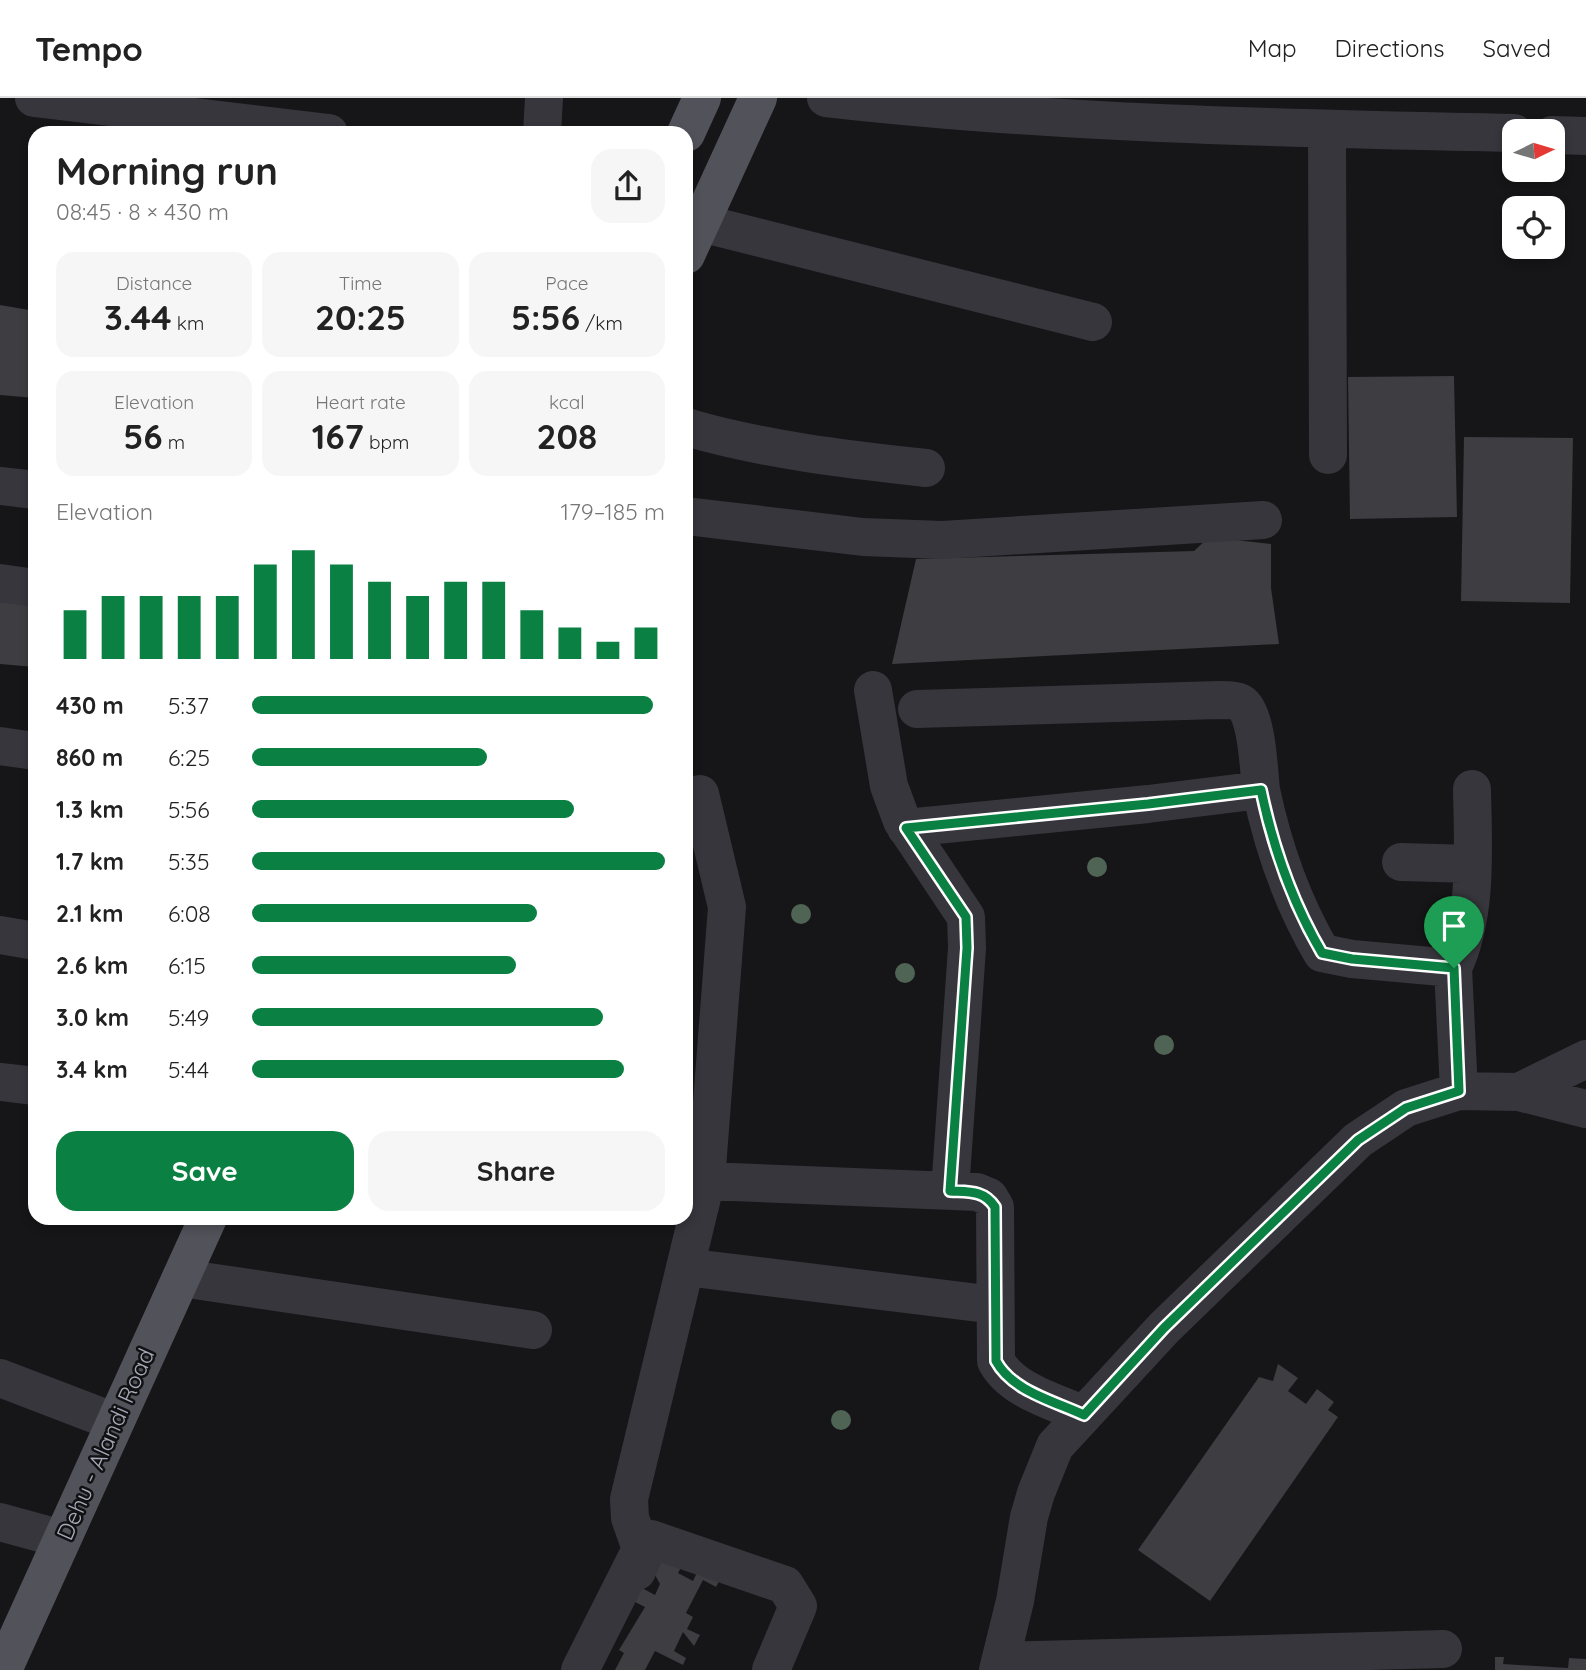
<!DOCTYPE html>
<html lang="en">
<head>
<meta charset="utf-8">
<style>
  body { margin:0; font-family:Quicksand,sans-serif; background:#f6f6f6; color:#222; height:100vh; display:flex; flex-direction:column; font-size:26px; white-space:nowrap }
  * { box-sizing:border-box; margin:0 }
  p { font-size:23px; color:#767676 }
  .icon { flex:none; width:38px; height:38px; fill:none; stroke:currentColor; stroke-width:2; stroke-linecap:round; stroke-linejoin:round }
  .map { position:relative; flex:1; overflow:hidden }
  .side { position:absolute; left:28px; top:28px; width:665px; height:1099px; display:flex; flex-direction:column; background:#fff; border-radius:21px; box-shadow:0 4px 10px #0003 }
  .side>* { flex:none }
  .needle { width:46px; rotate:85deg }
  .fabs { position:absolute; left:1502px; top:21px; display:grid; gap:14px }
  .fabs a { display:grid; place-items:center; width:63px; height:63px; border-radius:14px; background:#fff; box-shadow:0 4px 10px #0003; font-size:35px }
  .pin { position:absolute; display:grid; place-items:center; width:60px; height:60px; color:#fff; margin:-72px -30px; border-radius:50% 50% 50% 0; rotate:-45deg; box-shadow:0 0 7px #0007 }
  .pin .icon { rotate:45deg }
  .round { display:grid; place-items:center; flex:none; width:74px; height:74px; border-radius:21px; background:#f6f6f6 }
  .overview { display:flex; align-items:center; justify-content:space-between; height:119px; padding:0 28px }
  h1 { font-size:38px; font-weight:700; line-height:52px }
  .stats { display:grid; grid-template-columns:repeat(3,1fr); gap:10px; height:119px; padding:7px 28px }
  .stats div { display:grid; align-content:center; border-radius:18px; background:#f6f6f6; text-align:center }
  .stats b { font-size:35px; font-weight:700 }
  .stats small { font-size:19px; font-weight:400 }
  .stats p { font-size:19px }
  .chart { height:196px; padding:14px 28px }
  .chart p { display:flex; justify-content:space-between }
  .chart svg { width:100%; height:126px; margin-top:7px; stroke:#0b8043; stroke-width:6 }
  .action { display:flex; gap:14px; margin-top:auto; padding:14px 28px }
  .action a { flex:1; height:80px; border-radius:21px; background:#0b8043; color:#fff; font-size:28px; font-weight:700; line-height:80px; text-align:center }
  .action a+a { background:#f6f6f6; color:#222 }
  ul { padding:0 28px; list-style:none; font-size:23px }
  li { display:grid; grid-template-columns:112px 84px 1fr; align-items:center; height:52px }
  li i { height:18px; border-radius:9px; background:#0b8043 }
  header { display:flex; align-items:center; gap:42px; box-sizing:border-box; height:98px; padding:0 35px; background:#fff; border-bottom:2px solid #e0e0e0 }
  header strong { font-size:33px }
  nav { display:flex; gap:38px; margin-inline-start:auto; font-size:24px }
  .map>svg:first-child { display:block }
  .building { fill:#3d3d42 }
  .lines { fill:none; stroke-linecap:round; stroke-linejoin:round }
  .minor { stroke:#36363c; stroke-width:38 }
  .major { stroke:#52525b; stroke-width:38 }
  .tree { fill:#4f6454 }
  .route-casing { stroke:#fff; stroke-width:14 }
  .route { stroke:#0b8043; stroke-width:9 }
  .labels { text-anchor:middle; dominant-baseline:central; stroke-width:5; stroke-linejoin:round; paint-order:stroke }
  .street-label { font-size:23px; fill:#a7a9b8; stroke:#111012 }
</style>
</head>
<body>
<header>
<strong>Tempo</strong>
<nav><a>Map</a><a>Directions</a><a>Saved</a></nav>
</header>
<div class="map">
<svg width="1586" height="1572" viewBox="0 0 1586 1572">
  <rect width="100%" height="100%" fill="#161517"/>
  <path class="building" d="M0,207L35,213V300L0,297Z
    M1454,278L1457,419L1350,421L1348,279Z
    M1464,339L1573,340L1570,505L1461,503Z
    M1209,439L1271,446V490L1279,546L892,566L916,461L1194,453Z
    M0,504L35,508V569L0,566Z
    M1278,1266L1298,1280L1288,1293L1306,1306L1317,1291L1334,1304L1328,1312L1338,1319L1210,1503L1138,1452L1259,1279L1273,1283Z
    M685,1462L678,1475L693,1483L700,1468L721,1479L716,1489L703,1482L686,1515L693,1519L687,1531L700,1537L694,1548L683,1534L674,1553L686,1560L683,1567L655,1553L645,1572H615L624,1555L619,1552L645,1509L635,1504L642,1490L655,1497L660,1486L648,1464Z
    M1495,1559H1504L1503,1566L1568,1570L1569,1560L1586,1561V1572H1495Z"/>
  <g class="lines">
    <path class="minor" d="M34,0L329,35
      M826,0C1054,26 1285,30 1514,35
      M1327,33L1328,357
      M542,35L544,0
      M1552,37L1586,38
      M701,125L1093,224
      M686,329C765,352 844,361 926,370
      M0,388L35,392
      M686,418L863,439L942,442L1263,422
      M0,485L35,490
      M873,592L889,688L902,723L966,819L967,850L950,1093
      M917,611L1219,602C1226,602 1236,602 1241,605C1257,614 1259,674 1261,692
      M0,648L35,653
      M906,730L1148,706L1261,692C1273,749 1292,804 1322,855L1352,861L1453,870L1459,993
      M1401,764L1472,766
      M0,837L35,843
      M1453,870C1478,817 1473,749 1472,691
      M0,984L35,988
      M1519,994L1586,961
      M686,1079L706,1083L977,1094L989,1099L995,1109L996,1263C1012,1293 1054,1303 1084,1317
      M685,1169L995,1207
      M181,1180L533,1232
      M0,1280L115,1324
      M0,1424L62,1441
      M637,1473L651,1441L785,1487L798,1508L771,1572
      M1002,1563L1443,1551
      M580,1572L641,1451L630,1420L629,1401L706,1083L727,809L700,696
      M998,1572L1015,1503L1029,1419L1036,1395L1055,1348L1164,1230L1358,1042L1406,1010L1459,993L1519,994L1586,1011"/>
    <path class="major" d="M686,35L702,0
      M686,157L758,0
      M3,1572L208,1120"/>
  </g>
  <g class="tree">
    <circle cx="1097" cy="769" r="10"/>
    <circle cx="801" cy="816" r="10"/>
    <circle cx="905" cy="875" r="10"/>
    <circle cx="1164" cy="947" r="10"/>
    <circle cx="841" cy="1322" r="10"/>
  </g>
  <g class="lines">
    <g class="route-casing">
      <path id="route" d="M1261,692C1273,749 1292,804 1322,855L1352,861L1454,870L1459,993L1406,1010L1358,1042L1164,1230L1084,1317C1054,1303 1012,1293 996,1263L995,1109C984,1092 969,1094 950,1093L967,850L966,819L906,730L1148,706Z"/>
    </g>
    <use href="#route" class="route"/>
  </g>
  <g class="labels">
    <g class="street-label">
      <text transform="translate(105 1346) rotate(-66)">Dehu - Alandi Road</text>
    </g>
  </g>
</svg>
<div class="fabs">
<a><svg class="needle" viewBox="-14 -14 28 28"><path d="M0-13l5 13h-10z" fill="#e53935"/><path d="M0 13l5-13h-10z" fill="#767676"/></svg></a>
<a><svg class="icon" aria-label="locate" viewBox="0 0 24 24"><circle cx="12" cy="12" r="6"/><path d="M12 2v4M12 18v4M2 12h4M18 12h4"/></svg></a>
</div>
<div class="pin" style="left:1454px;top:870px;background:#1e9e55"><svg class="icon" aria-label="arrive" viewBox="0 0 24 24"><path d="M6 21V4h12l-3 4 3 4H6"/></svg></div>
<section class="side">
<div class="overview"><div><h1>Morning run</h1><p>08:45 · 8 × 430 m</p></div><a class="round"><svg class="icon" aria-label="share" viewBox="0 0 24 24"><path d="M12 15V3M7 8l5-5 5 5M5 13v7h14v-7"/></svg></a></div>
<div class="stats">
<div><p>Distance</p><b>3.44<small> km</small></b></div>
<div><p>Time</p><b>20:25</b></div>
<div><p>Pace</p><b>5:56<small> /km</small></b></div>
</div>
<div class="stats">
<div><p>Elevation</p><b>56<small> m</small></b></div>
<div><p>Heart rate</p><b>167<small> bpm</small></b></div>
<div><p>kcal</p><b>208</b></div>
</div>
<div class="chart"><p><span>Elevation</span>179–185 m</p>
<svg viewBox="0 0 160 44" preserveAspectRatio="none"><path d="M5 44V27M15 44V22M25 44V22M35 44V22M45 44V22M55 44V11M65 44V6M75 44V11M85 44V17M95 44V22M105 44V17M115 44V17M125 44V27M135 44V33M145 44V38M155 44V33"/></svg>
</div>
<ul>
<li><b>430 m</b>5:37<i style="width:97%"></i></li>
<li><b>860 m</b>6:25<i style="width:57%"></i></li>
<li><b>1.3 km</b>5:56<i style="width:78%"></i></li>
<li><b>1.7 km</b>5:35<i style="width:100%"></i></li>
<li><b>2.1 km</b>6:08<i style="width:69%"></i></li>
<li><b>2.6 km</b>6:15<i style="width:64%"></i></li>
<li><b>3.0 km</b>5:49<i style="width:85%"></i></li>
<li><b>3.4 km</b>5:44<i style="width:90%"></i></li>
</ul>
<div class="action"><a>Save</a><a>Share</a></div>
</section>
</div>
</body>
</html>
